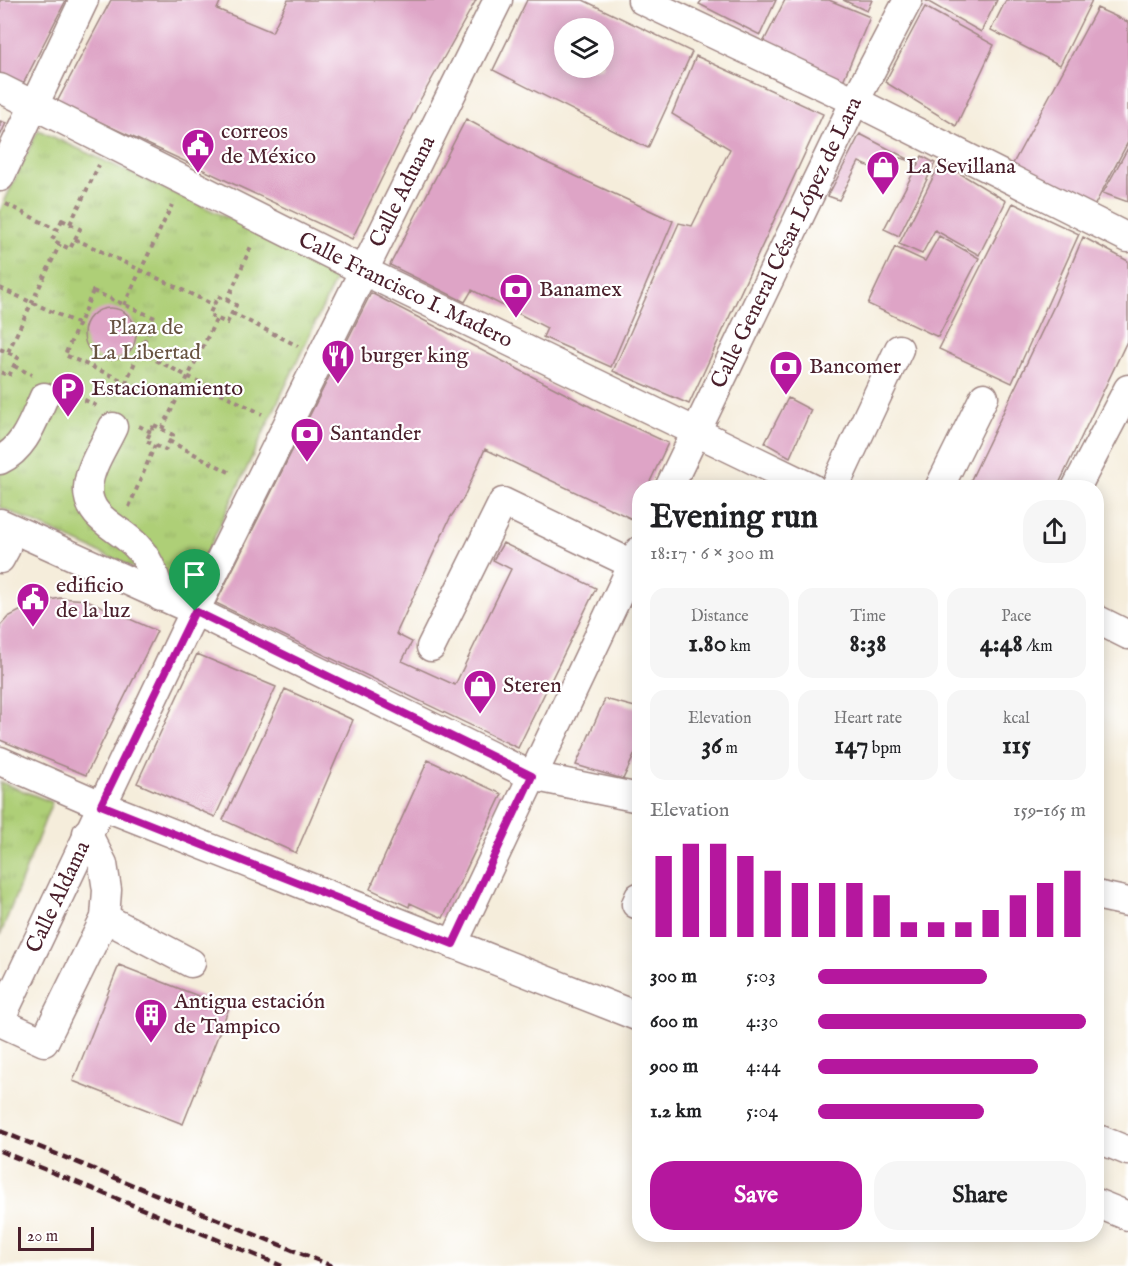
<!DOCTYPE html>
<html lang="en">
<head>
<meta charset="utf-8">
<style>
  body { margin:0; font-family:"IM FELL English",serif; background:#f6f6f6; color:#202124; height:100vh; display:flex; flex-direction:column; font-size:22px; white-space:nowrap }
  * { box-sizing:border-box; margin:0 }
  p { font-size:20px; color:#757577 }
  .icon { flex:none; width:33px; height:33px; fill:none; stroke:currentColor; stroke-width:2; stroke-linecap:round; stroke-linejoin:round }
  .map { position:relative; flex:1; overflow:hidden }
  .panel { position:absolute; left:632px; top:480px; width:472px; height:762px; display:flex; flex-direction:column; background:#fff; border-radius:24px; box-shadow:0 3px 15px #0003 }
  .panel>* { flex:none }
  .controls { position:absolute; left:554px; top:18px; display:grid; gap:12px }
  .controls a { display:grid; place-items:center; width:60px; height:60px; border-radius:50%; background:#fff; box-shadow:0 3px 15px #0003; font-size:30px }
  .scale { position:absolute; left:18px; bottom:15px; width:76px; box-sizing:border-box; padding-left:6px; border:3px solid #4a1f2b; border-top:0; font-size:16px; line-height:21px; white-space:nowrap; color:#4a1f2b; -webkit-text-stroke:4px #fff; paint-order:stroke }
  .pin { position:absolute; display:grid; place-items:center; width:51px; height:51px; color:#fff; margin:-62px -26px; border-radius:50% 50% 50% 0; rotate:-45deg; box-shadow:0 0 6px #0007 }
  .pin .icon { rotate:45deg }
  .round { display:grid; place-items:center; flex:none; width:63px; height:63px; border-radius:24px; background:#f6f6f6 }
  .overview { display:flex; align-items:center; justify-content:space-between; height:102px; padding:0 18px }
  h1 { font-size:33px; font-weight:700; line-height:45px }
  .metrics { display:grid; grid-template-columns:repeat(3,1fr); gap:9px; height:102px; padding:6px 18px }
  .metrics div { display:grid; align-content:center; border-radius:15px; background:#f6f6f6; text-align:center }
  .metrics b { font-size:26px; font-weight:700 }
  .metrics small { font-size:16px; font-weight:400 }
  .metrics p { font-size:16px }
  .chart { height:168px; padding:12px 18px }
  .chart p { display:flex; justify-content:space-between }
  .chart svg { width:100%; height:108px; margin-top:6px; stroke:#b5179e; stroke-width:6 }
  .cta { display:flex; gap:12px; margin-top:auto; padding:12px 18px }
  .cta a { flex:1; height:69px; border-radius:24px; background:#b5179e; color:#fff; font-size:24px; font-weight:700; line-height:69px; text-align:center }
  .cta a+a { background:#f6f6f6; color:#202124 }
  ul { padding:0 18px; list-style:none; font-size:20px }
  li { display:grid; grid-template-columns:96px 72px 1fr; align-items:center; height:45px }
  li i { height:15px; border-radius:8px; background:#b5179e }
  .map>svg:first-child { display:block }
  .park { fill:url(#park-tufts); stroke:#7c7751; stroke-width:1.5 }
  .building { fill:#dea4c6; fill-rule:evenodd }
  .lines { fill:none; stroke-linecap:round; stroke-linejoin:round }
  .minor-casing { stroke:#a08683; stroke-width:31 }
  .path { stroke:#a08683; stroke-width:4; stroke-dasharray:4.5 4.5; stroke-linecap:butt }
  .minor { stroke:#fff; stroke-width:28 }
  .rail { stroke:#4a1f2b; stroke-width:4.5; stroke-dasharray:9 4.5; stroke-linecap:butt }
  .route-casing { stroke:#fff; stroke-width:12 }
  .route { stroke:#b5179e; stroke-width:8 }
  .labels { text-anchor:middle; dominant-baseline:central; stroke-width:4.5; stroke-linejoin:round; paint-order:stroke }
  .poi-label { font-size:22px; fill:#4a1f2b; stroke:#fff; text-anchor:start }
  .street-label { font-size:22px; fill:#4a1f2b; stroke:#fff }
  .park-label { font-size:22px; fill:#685442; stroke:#fff }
</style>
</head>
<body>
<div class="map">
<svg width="1128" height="1266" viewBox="0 0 1128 1266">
  <defs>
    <pattern id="park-tufts" width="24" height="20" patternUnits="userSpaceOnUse" patternTransform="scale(1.5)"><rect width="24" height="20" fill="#aecf77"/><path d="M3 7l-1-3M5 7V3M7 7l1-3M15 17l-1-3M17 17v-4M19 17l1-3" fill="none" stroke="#97b167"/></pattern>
  </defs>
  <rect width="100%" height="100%" fill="#fff"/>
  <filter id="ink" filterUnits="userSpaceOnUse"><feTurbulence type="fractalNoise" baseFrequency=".0167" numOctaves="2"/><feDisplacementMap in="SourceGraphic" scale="12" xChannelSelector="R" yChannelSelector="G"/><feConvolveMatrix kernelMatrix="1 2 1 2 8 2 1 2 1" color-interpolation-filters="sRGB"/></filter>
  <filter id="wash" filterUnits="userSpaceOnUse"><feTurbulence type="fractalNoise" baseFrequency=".008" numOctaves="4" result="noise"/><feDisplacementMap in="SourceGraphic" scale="24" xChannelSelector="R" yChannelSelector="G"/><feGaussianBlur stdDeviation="1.35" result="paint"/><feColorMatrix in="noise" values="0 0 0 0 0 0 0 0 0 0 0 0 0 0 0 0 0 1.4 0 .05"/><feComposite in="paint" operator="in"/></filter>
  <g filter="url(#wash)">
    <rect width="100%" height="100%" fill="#f5eddb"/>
    <path class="park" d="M38,130L340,270L188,593L0,507V211Z
      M0,782L52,802L0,936Z"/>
    <g id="blocks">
      <path class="building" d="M0,0H66L23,84L0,74Z
        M111,0H221L217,9L272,32L288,0H476L419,102L352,239L57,102Z
        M527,0H583L692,52L648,148L493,70ZM564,28H603V68H564Z
        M702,0H776L760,35L699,4Z
        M785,0H829L870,17L843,81L763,43Z
        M843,0H872L867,11Z
        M925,0H997L981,32Z
        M1006,0H1092L1060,65L991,30Z
        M925,7L994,45L956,126L885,82Z
        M1097,8L1128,22V142L1091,212L1009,171Z
        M696,56L823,114L689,404L613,371L679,223L692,226L730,149L672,114Z
        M466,119L543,161L673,221L611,367L543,337L547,328L472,290L465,302L390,265Z
        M0,121L6,123L0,136Z
        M860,134L912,161L900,158L891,161V176L859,162L839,200L828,196Z
        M1128,148V202L1103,193Z
        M922,156L935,163L899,236L884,229Z
        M941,162L1006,201L979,255L935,230L922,254L899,244Z
        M1013,203L1079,234L1012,383L939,349Z
        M939,236L979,258L938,337L868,304L895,247L925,261Z
        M1083,237L1128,261V339L1057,488H967L1054,306Z
        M371,293L593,408L668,443L647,488H639V504L632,519L485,449L463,499L450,518L396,634L412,642L402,661L455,685L511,569L493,560L503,543L596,588L518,748L216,603Z
        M84 334a26 26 0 1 1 52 0a26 26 0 1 1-52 0Z
        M788,398L811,410L790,457L765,443Z
        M743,482L753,488H740Z
        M60,598L87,600L157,631L86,775L0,740V626L8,617L35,603Z
        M197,654L276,687L215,817L137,783Z
        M285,689L353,720L296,853L223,820Z
        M605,699L639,708V745L623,779L576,765Z
        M428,760L502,794L443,918L410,903L409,907L370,889Z
        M119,965L229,1008L183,1124L73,1081Z"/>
    </g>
  </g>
  <g filter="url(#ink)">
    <use href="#blocks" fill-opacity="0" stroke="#a08683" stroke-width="1.5"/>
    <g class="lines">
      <g class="minor-casing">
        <g id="minor">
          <path d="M642,0L855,101L1128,238"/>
          <path id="s1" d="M0,88L364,271L812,488"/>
          <path d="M0,177L84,0"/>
          <path d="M113,427C105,445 89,467 88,488C87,521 123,528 140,550C151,563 156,580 161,597"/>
          <path d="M0,460C25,448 33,421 44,397"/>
          <path id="s2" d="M669,488L855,101L908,0"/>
          <path d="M834,488L899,349"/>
          <path d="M939,488L984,397"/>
          <path d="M1076,488L1128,389"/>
          <path d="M0,523L195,611L532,776L639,798"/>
          <path d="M0,559L6,548"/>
          <path d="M1096,619L1128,635"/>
          <path d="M431,647L503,502L632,564"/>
          <path d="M0,761L101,805L639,1017"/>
          <path d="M1096,895L1128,902"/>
          <path d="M636,904L639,897"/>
          <path d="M105,918L191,963"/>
          <path d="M453,944L639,551"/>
          <path id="s3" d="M0,1020L185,631L498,0"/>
          <path d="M0,1022L44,1042L105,918L107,890L103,864L87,833"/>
          <path d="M1096,1138L1128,1151"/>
          <path d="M1096,1203L1128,1216"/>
        </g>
      </g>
      <path class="path" d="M6,204L57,230
        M62,220L80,229L70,249L52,240Z
        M70,224L99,165
        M75,239L214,305
        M0,288L79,324
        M93,291L155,318L126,382L65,355Z
        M218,296L236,305L227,323L209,315Z
        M227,301L252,244
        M124,305L172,205
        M232,313L298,346
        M0,349L18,357L9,376L0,372
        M8,352L60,244
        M140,352L262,414
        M14,366L32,375
        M68,392L97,406
        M154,425L173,435L165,450L146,441Z
        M139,426L151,432
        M162,429L217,318
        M169,441L233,474
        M129,507L155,445"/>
      <use href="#minor" class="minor"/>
      <path class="rail" d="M0,1131L332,1266
        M0,1151L282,1266"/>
    </g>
  </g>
  <g class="lines" filter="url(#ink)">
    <g class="route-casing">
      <path id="route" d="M195,611L532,776L453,944L101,805Z"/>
    </g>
    <use href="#route" class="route"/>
  </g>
  <defs>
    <g id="civic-pin" transform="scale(1.725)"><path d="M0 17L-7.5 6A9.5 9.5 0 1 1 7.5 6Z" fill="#b5179e" stroke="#fff"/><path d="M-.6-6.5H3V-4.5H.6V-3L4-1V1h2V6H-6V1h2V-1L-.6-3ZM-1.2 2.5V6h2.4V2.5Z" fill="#fff"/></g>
    <g id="shop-pin" transform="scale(1.725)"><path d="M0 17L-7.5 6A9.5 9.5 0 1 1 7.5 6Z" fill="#b5179e" stroke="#fff"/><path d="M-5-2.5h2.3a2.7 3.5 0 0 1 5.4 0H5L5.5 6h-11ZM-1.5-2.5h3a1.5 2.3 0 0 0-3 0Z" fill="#fff"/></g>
    <g id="bank-pin" transform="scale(1.725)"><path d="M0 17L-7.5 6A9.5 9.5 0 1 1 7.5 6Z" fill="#b5179e" stroke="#fff"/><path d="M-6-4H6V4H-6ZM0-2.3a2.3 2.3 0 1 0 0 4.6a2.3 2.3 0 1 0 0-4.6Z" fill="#fff"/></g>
    <g id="restaurant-pin" transform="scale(1.725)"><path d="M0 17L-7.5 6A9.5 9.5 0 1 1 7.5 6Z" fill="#b5179e" stroke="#fff"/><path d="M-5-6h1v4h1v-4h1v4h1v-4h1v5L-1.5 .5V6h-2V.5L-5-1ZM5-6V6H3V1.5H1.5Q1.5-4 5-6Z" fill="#fff"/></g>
    <g id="parking-pin" transform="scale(1.725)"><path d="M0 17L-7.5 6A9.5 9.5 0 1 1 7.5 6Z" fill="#b5179e" stroke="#fff"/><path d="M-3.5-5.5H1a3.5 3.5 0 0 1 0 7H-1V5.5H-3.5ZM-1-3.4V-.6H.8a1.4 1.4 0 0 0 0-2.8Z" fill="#fff"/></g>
    <g id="building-pin" transform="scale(1.725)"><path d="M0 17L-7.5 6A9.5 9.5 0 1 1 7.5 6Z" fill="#b5179e" stroke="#fff"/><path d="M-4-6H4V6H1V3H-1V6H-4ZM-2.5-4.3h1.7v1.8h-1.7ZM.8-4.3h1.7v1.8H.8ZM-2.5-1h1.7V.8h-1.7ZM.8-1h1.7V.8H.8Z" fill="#fff"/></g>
  </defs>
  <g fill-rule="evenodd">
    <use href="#civic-pin" x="198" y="145"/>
    <use href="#shop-pin" x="883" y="167"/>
    <use href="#bank-pin" x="516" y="290"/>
    <use href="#restaurant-pin" x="338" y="356"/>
    <use href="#bank-pin" x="786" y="367"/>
    <use href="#parking-pin" x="68" y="389"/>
    <use href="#bank-pin" x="307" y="434"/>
    <use href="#civic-pin" x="33" y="599"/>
    <use href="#shop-pin" x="480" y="686"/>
    <use href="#building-pin" x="151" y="1015"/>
  </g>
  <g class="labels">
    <g class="poi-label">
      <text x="221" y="132">correos<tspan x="221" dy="25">de México</tspan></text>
      <text x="906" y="167">La Sevillana</text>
      <text x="539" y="290">Banamex</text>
      <text x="361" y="356">burger king</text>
      <text x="809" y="367">Bancomer</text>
      <text x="91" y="389">Estacionamiento</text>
      <text x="330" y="434">Santander</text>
      <text x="56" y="586">edificio<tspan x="56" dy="25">de la luz</tspan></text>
      <text x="503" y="686">Steren</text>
      <text x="174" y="1002">Antigua estación<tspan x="174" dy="25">de Tampico</tspan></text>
    </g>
    <g class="street-label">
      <text stroke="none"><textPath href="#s3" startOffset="921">Calle Aduana</textPath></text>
      <text stroke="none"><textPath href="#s2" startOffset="272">Calle General César López de Lara</textPath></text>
      <text stroke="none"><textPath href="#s1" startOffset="453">Calle Francisco I. Madero</textPath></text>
      <text stroke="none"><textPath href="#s3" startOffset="136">Calle Aldama</textPath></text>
    </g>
    <g class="park-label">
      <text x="146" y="328">Plaza de<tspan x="146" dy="25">La Libertad</tspan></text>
    </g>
  </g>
</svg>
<div class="controls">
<a><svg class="icon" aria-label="layers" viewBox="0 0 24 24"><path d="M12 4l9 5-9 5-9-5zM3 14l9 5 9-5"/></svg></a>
</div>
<div class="scale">20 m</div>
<div class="pin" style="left:195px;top:611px;background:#1e9e55"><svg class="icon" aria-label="arrive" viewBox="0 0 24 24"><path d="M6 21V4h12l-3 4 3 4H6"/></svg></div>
<section class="panel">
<div class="overview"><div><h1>Evening run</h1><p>18:17 · 6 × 300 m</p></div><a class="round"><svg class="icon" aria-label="share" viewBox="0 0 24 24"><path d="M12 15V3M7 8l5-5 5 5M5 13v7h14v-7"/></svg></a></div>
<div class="metrics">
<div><p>Distance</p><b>1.80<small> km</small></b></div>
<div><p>Time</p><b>8:38</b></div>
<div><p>Pace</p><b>4:48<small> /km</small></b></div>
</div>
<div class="metrics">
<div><p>Elevation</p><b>36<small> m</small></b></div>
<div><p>Heart rate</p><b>147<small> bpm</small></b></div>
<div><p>kcal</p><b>115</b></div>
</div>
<div class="chart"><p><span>Elevation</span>159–165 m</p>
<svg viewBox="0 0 160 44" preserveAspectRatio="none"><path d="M5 44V11M15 44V6M25 44V6M35 44V11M45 44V17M55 44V22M65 44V22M75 44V22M85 44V27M95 44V38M105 44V38M115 44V38M125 44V33M135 44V27M145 44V22M155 44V17"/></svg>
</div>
<ul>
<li><b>300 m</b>5:03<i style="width:63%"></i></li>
<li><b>600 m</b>4:30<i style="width:100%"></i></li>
<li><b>900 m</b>4:44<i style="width:82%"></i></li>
<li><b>1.2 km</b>5:04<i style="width:62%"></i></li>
</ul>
<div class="cta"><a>Save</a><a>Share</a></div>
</section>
</div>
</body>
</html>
